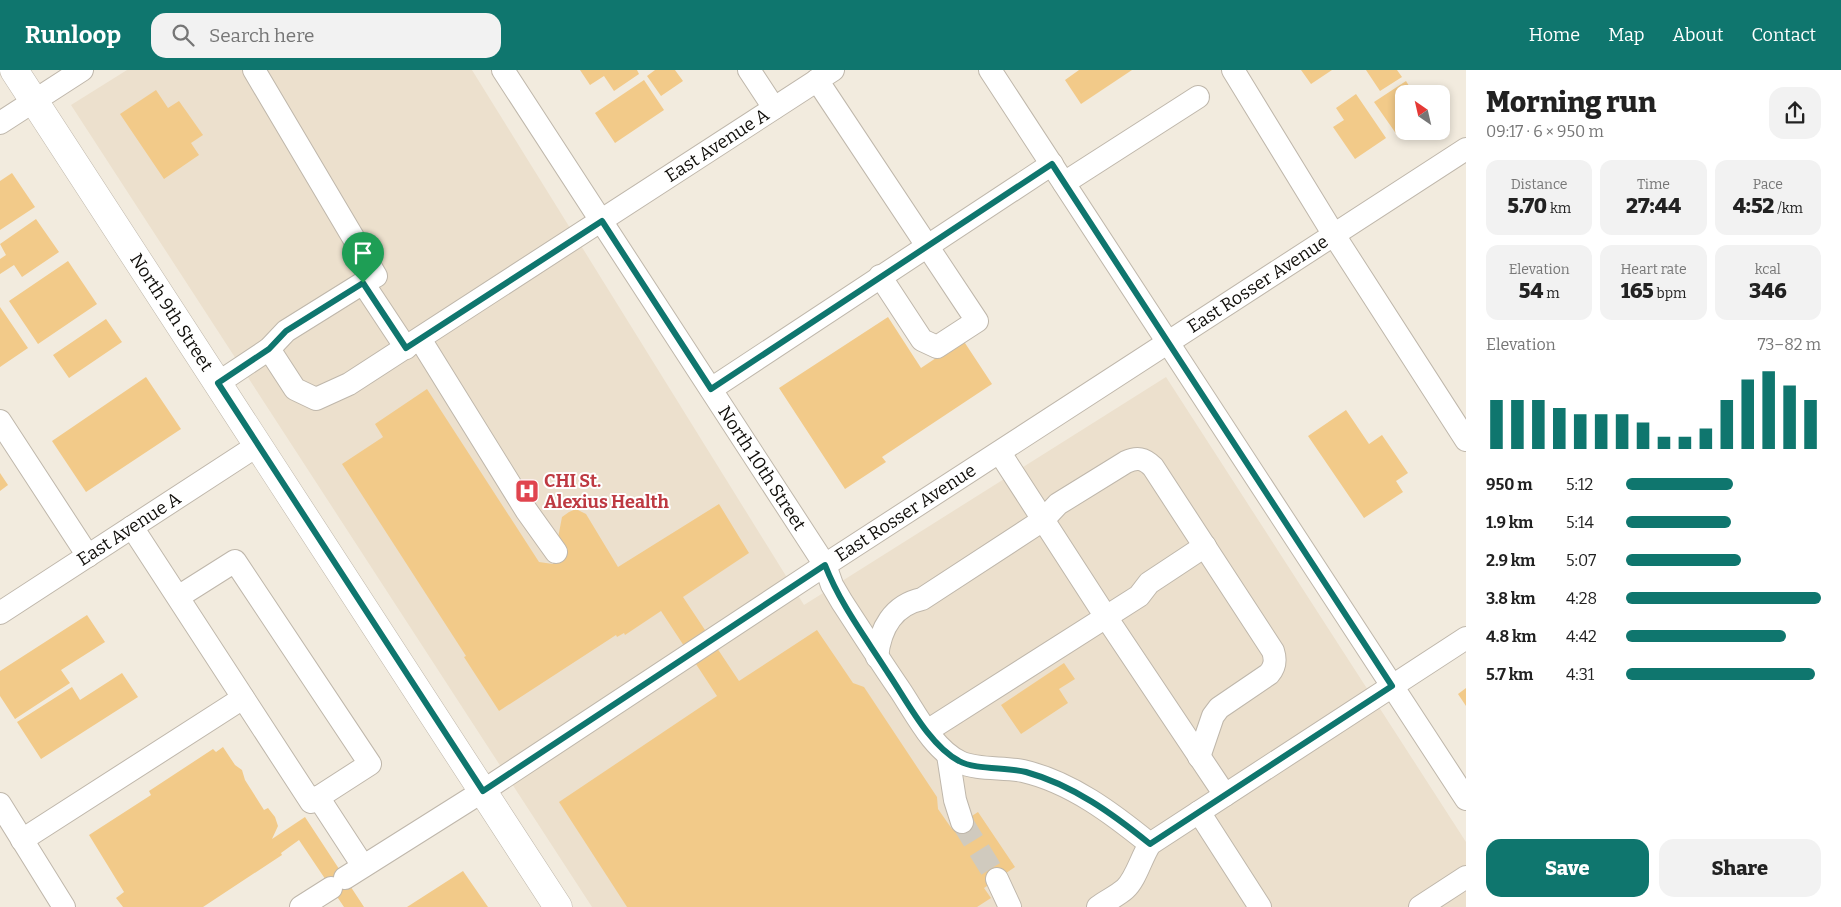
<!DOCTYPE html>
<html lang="en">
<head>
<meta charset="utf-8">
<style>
  body { margin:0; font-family:Bitter,serif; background:#f2f2f2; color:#222; height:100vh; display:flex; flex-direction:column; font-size:19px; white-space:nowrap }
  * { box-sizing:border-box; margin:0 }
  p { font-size:16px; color:#767676 }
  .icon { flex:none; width:28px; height:28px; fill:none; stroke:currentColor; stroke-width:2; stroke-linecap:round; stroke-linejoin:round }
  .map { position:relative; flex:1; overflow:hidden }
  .panel { display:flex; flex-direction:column; background:#fff; width:375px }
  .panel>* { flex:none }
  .needle { width:32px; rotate:326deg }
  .controls { position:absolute; left:1395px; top:15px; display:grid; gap:10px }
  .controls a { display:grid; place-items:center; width:55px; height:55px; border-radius:10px; background:#fff; box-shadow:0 2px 8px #0003; font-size:25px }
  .pin { position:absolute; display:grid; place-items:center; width:42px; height:42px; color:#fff; margin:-51px -21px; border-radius:50% 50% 50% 0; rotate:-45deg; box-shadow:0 0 5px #0007 }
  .pin .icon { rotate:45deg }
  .round { display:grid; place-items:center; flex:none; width:52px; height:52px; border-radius:15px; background:#f2f2f2 }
  .head { display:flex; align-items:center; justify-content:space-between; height:85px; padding:0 20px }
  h1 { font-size:28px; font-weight:800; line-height:38px }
  .stats { display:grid; grid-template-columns:repeat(3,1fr); gap:8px; height:85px; padding:5px 20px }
  .stats div { display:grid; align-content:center; border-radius:12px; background:#f2f2f2; text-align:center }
  .stats b { font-size:21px; font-weight:800 }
  .stats small { font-size:14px; font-weight:400 }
  .stats p { font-size:14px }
  .chart { height:140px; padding:10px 20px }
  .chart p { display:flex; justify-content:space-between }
  .chart svg { width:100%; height:90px; margin-top:5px; stroke:#0f766e; stroke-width:6 }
  .cta { display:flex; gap:10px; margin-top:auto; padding:10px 20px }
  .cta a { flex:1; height:58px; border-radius:15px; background:#0f766e; color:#fff; font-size:20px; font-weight:800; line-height:58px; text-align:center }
  .cta a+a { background:#f2f2f2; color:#222 }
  ul { padding:0 20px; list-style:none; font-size:16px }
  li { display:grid; grid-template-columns:80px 60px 1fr; align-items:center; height:38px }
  li i { height:12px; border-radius:6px; background:#0f766e }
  header { display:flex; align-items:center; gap:30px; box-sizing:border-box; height:70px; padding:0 25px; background:#0f766e; color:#fff }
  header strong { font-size:24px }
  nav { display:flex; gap:28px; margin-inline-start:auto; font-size:18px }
  .search { width:350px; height:45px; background:#f2f2f2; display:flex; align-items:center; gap:12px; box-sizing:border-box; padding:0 18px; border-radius:15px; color:#767676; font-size:19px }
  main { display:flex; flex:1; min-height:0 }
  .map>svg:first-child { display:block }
  .built { fill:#ece0cd }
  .building { fill:#f2ca89 }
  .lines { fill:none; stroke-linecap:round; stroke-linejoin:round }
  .minor-tunnel { stroke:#d0cabe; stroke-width:22; stroke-dasharray:22 11; stroke-linecap:butt }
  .minor-casing { stroke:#bfb7ab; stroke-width:24 }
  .major-casing { stroke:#bfb7ab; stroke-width:29 }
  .minor { stroke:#fff; stroke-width:22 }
  .major { stroke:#fff; stroke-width:28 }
  .route-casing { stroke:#fff; stroke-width:10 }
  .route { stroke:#0f766e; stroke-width:6 }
  .labels { text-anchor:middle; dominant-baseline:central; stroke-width:4; stroke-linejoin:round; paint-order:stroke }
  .street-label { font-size:18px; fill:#100e0a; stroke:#fff }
  .health-label { font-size:18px; font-weight:bold; fill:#be3a42; stroke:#fff; text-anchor:start }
</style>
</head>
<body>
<header>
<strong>Runloop</strong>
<div class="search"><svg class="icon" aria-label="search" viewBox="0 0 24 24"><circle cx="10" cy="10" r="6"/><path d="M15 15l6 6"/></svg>Search here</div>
<nav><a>Home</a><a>Map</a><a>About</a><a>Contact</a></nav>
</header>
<main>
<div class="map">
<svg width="1466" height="837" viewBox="0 0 1466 837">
  <rect width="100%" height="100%" fill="#f2ebde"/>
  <path class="built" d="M127,0H472L804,535L1166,307L1466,772V837H592L71,35Z"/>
  <path class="building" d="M580,0H637L639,4L614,21L604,6L590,15Z
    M655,0H675L683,11L661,26L647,6Z
    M1079,0H1132L1081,34L1065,10Z
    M1301,0H1332L1311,14Z
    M1366,0H1397L1402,7L1380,21Z
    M644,10L664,40L615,73L595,43Z
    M1406,11L1414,24H1404V60L1397,65L1374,32Z
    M156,20L168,38L179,31L203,65L191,73L199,85L164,109L120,44Z
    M1356,24L1386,68L1355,89L1333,57L1344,50L1336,38Z
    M12,103L35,137L0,160V111Z
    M36,149L59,182L22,207L14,195L0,204V189L6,185L0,174Z
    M68,191L97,234L38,274L9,231Z
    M0,237L28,278L0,297Z
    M888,247L921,298L963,270L992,314L882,387L886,392L845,419L779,318Z
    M106,249L122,272L69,308L53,285Z
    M146,307L181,359L86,422L52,371Z
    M427,319L539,492L553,494L562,447L569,442L576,439L586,444L618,497L719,434L749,483L683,527L739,611L817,560L853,613L864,617L937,727L938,739L952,759L978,742L1015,797L984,818L991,828L977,837H627L559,732L717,626L661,541L625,565L624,563L617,567L616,565L499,641L464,587L466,586L342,394L383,367L375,354Z
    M1346,340L1369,374L1382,365L1408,403L1396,411L1403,422L1364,448L1308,366Z
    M0,403L8,415L0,421Z
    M87,545L105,572L61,600L70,613L15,649L0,626V601Z
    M1064,593L1075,609L1059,619L1068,633L1021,664L1001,635Z
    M122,603L138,627L41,689L17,652L72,617L80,630Z
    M1466,618V636L1458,624Z
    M223,677L235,695L242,700L245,710L264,740L268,738L275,747L278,756L272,769L305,747L364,837H344L299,770L281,783L282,785L203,837H123L116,828L124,822L89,765L151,725L149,721L213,679L216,682Z
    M463,801L488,837H407Z"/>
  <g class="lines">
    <path class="minor-tunnel" d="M962,752L997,809"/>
    <g class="minor-casing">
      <g id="minor">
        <path d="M254,0L376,206L363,213"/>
        <path id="s1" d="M503,0L825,495L832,515L842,532C861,561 880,591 900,620C916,644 933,679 960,692C976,700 1004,697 1023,701C1071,712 1113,744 1150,774"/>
        <path d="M749,0L774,38"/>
        <path d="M990,0L1466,729"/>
        <path d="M1233,0L1334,165L1466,370"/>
        <path d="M817,10L977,251L937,277L922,270L880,206"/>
        <path d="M0,53L82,0"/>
        <path d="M1064,113L1198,27"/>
        <path d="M420,269L526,440L556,482"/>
        <path id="s2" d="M269,279L295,319L316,329L349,314L833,0"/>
        <path d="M218,313L269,279L286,261L363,213L406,278"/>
        <path d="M711,319L1052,94"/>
        <path d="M0,351L88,486"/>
        <path d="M1000,383L1106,547L1225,725"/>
        <path d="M132,457L311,732L370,694L235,491L178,527"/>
        <path id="s3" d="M0,543L258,375"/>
        <path d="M877,587C880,559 893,535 922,529L1043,450L1058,434L1126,392C1137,387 1144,388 1153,397L1273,581C1276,590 1275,597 1269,604L1219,638L1213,646L1199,687"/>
        <path d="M927,661L1139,526L1149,513L1205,476"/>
        <path d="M948,685L955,730L962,752"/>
        <path d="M318,727L363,796"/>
        <path d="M0,734L64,837"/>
        <path d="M1199,742L1260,837"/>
        <path d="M22,770L243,628"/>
        <path id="s4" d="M345,808L483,721L825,495L1466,79"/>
        <path d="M997,809L1010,837"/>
        <path d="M301,837L331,818"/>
        <path d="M1098,837C1106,831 1117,826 1125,819C1136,809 1141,788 1150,774L1466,568"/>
        <path d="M1420,837L1466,807"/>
      </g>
    </g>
    <g class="major-casing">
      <g id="major">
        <path id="s5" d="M14,0L558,837"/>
      </g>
    </g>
    <use href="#minor" class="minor"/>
    <use href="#major" class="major"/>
  </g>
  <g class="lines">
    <g class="route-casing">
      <path id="route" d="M1052,94L1392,616L1150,774C1113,744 1073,715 1026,702C1007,697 975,700 959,691C929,675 907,631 888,603C866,568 840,534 825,495L483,721L218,313L269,279L286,261L363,213L406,278L602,151L711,319Z"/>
    </g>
    <use href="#route" class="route"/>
  </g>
  <defs>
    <g id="hospital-square" transform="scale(1.25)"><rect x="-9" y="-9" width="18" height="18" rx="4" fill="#e0444e" stroke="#fff"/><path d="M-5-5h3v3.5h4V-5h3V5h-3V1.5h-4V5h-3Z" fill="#fff"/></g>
  </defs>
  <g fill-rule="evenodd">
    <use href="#hospital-square" x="527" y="421"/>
  </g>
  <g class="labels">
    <g class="street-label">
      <text stroke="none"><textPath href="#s2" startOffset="546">East Avenue A</textPath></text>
      <text stroke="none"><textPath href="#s4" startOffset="1089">East Rosser Avenue</textPath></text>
      <text stroke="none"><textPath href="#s5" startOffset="289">North 9th Street</textPath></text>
      <text stroke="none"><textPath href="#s1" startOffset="475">North 10th Street</textPath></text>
      <text stroke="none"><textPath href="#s4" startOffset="669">East Rosser Avenue</textPath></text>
      <text stroke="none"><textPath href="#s3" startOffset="154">East Avenue A</textPath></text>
    </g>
    <g class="health-label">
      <text x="544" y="411">CHI St.<tspan x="544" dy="21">Alexius Health</tspan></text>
    </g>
  </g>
</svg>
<div class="controls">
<a><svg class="needle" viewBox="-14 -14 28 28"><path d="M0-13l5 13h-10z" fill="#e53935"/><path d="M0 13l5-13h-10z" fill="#767676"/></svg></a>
</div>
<div class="pin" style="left:363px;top:213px;background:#1e9e55"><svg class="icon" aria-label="arrive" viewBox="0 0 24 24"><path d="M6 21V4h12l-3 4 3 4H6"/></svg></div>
</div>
<section class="panel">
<div class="head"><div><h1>Morning run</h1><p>09:17 · 6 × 950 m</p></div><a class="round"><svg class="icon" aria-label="share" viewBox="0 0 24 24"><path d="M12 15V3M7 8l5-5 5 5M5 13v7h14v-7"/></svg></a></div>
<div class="stats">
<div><p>Distance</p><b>5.70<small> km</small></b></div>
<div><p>Time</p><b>27:44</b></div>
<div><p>Pace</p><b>4:52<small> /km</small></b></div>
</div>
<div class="stats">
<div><p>Elevation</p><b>54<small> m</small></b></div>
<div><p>Heart rate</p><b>165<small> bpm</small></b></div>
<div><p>kcal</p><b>346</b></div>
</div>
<div class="chart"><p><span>Elevation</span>73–82 m</p>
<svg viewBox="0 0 160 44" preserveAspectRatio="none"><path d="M5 44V20M15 44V20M25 44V20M35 44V24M45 44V27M55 44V27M65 44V27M75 44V31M85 44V38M95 44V38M105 44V34M115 44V20M125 44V10M135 44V6M145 44V13M155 44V20"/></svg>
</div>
<ul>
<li><b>950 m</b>5:12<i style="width:55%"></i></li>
<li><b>1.9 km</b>5:14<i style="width:54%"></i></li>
<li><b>2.9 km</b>5:07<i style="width:59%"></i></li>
<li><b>3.8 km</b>4:28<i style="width:100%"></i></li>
<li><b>4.8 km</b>4:42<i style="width:82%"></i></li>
<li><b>5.7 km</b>4:31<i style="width:97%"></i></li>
</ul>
<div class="cta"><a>Save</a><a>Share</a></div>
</section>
</main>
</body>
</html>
